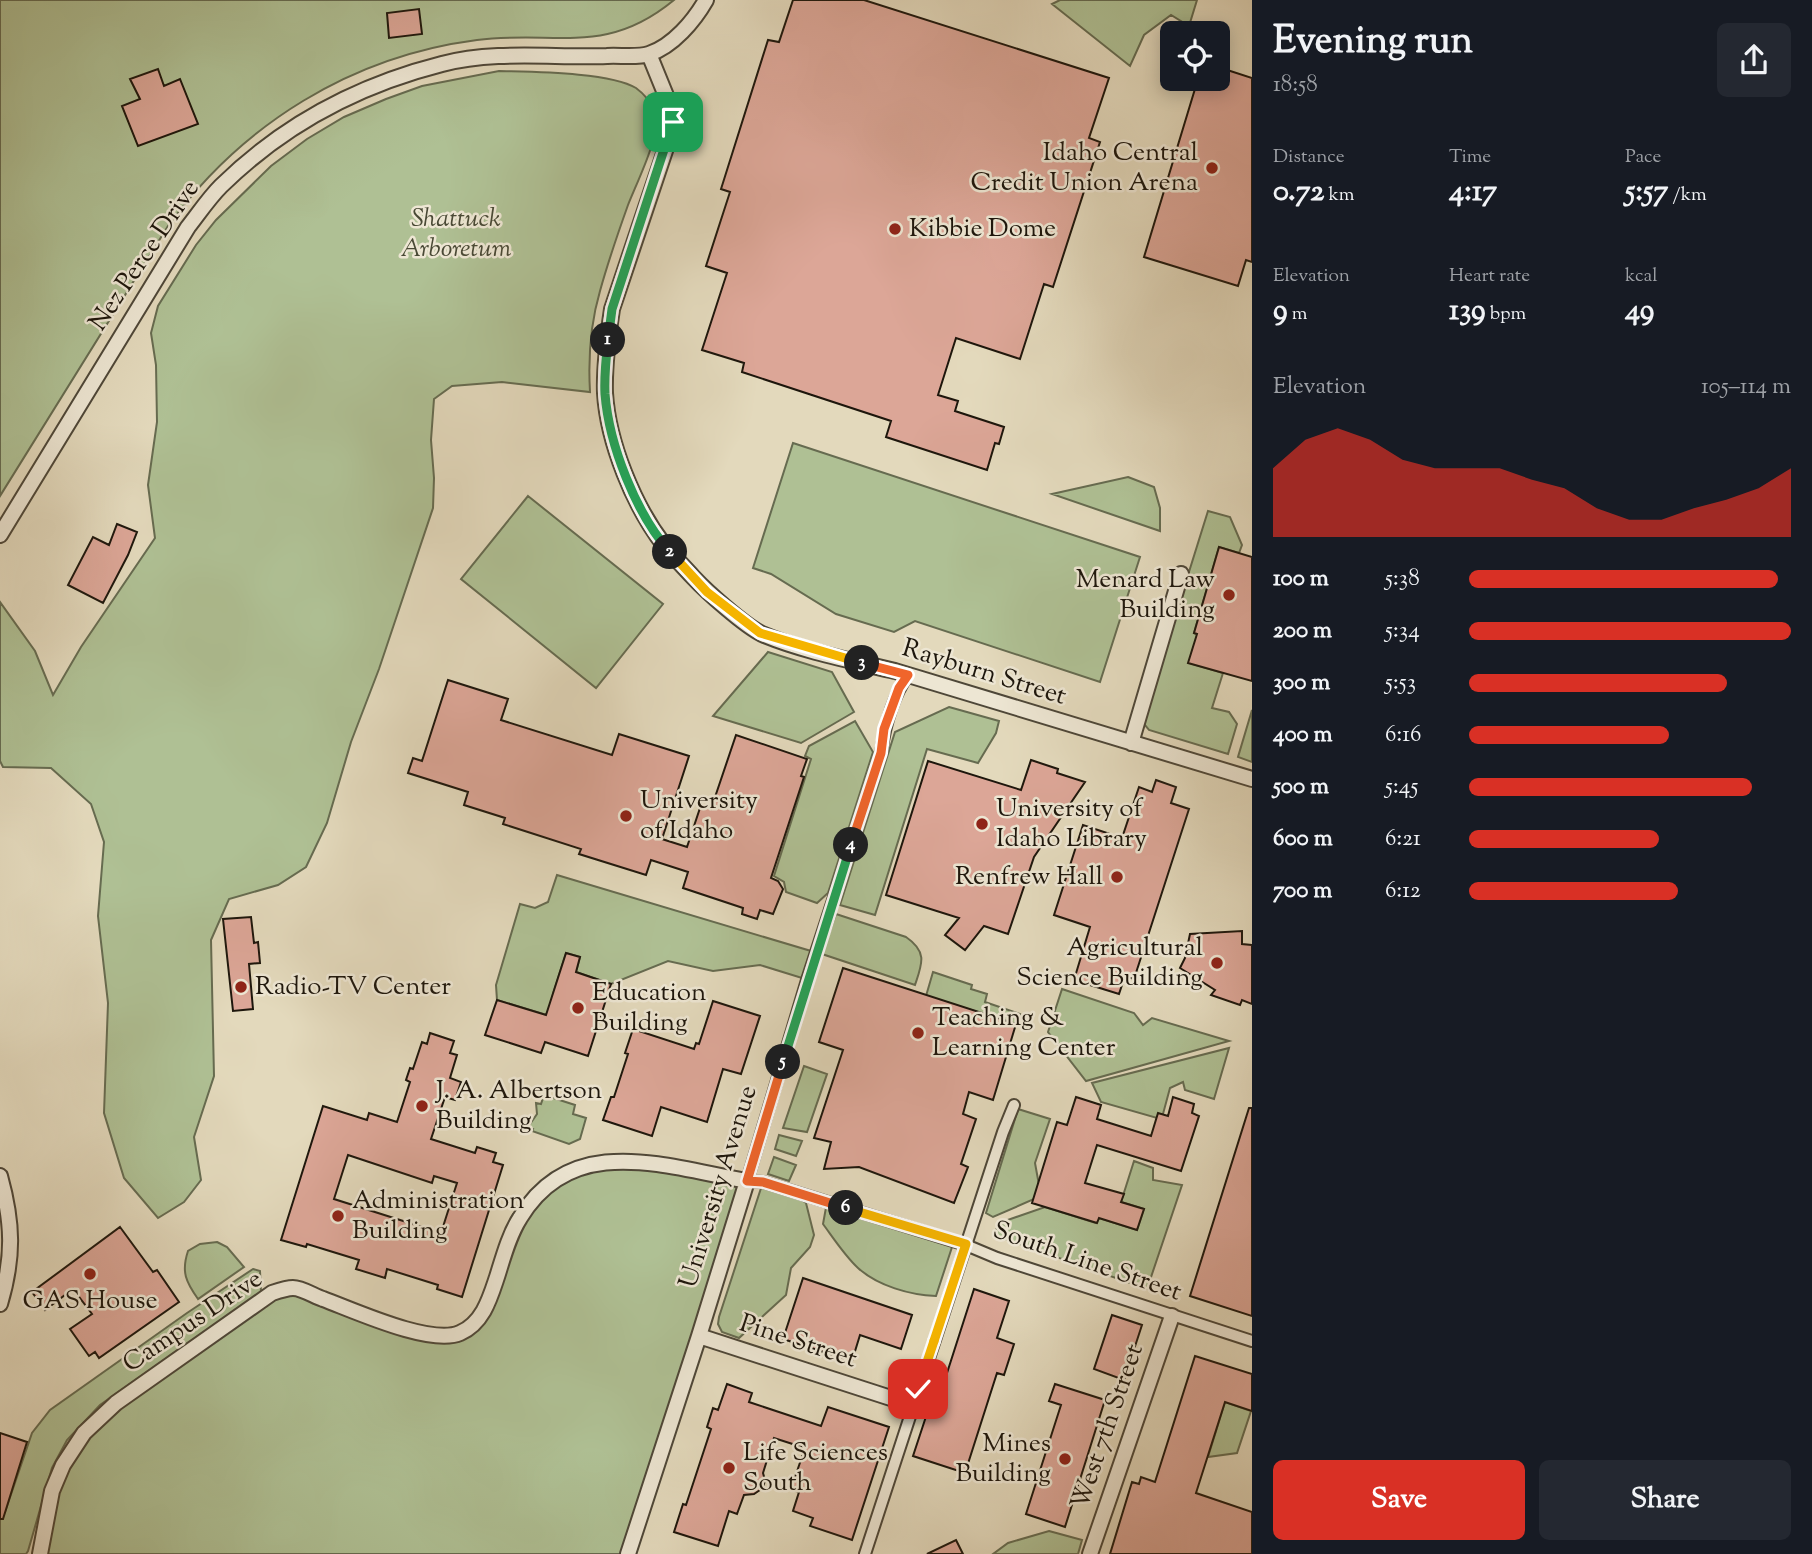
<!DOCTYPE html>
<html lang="en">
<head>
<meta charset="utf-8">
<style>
  body { margin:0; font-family:"Sorts Mill Goudy",serif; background:#242831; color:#f1f3f6; height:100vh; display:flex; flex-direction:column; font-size:26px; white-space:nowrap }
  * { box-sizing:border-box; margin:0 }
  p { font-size:23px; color:#9ea1a6 }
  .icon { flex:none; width:38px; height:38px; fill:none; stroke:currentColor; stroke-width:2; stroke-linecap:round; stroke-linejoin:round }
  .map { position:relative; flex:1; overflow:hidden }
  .panel { display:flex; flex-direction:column; background:#171b24; width:560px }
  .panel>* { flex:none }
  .buttons { position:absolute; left:1160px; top:21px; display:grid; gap:14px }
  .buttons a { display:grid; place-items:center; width:70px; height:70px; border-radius:10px; background:#171b24; box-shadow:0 4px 18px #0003; font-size:35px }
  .pin { position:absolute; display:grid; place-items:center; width:60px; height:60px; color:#fff; margin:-30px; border-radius:14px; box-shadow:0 4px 10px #0006 }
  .km { position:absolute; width:35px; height:35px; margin:-18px; border-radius:50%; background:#222; color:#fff; font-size:19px; line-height:35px; text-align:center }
  .round { display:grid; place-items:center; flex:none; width:74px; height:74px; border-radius:10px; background:#242831 }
  .head { display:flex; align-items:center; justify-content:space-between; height:119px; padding:0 21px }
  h1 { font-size:38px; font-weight:700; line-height:52px }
  .metrics { display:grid; grid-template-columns:repeat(3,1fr); gap:10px; height:119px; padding:7px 21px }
  .metrics div { display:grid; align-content:center }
  .metrics b { font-size:30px; font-weight:700 }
  .metrics small { font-size:19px; font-weight:400 }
  .metrics p { font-size:19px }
  .chart { height:196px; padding:14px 21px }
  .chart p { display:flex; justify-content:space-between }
  .chart svg { width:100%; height:126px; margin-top:7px; fill:#d93025; opacity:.7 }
  .action { display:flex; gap:14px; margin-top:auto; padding:14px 21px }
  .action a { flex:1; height:80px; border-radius:10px; background:#d93025; color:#fff; font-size:28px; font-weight:700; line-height:80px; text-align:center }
  .action a+a { background:#242831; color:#f1f3f6 }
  ul { padding:0 21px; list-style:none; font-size:23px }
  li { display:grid; grid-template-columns:112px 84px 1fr; align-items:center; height:52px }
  li i { height:18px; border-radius:9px; background:#d93025 }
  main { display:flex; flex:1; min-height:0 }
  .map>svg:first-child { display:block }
  .green { fill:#afc094; stroke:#666b50; stroke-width:2 }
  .building { fill:#dca697; stroke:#1d160c; stroke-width:2; fill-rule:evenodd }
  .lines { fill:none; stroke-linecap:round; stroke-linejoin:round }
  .pedestrian-casing { stroke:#4e4738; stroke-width:14 }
  .minor-casing { stroke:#4e4738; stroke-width:18 }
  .pedestrian { stroke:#ede6d3; stroke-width:10 }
  .minor { stroke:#ede6d3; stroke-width:14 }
  .split-1-casing { stroke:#fff; stroke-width:14 }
  .split-2-casing { stroke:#fff; stroke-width:14 }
  .split-3-casing { stroke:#fff; stroke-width:14 }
  .split-4-casing { stroke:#fff; stroke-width:14 }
  .split-5-casing { stroke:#fff; stroke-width:14 }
  .split-6-casing { stroke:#fff; stroke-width:14 }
  .split-7-casing { stroke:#fff; stroke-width:14 }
  .split-8-casing { stroke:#fff; stroke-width:14 }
  .split-1 { stroke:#22a559; stroke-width:9 }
  .split-2 { stroke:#22a559; stroke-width:9 }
  .split-3 { stroke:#f5b400; stroke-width:9 }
  .split-4 { stroke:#f0652b; stroke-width:9 }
  .split-5 { stroke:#22a559; stroke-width:9 }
  .split-6 { stroke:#f0652b; stroke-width:9 }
  .split-7 { stroke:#f5b400; stroke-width:9 }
  .split-8 { stroke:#f5b400; stroke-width:9 }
  .poi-dot { fill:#8f2418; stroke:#ede6d3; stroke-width:2.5 }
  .labels { text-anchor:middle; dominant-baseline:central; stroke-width:5; stroke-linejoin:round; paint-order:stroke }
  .poi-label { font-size:26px; fill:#1d160c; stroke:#ede6d3; text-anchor:start }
  .park-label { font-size:26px; font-style:italic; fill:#494935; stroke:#ede6d3 }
  .street-label { font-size:26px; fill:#1d160c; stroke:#ede6d3 }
</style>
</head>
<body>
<main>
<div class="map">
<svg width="1252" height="1554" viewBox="0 0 1252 1554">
  <rect width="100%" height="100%" fill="#e3d9bc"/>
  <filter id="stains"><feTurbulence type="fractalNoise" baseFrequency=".00286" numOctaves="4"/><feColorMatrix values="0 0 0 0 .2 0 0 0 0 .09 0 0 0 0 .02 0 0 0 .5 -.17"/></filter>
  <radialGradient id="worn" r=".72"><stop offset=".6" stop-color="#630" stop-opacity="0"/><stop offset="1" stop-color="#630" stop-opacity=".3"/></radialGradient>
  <path class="green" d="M0,0H674C605,57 556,30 477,40C352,56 242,124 168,226L0,496Z
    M1060,0H1197L1189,26L1171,15L1144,35L1130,66L1052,4Z
    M499,71C531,72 610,72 636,88C643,93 654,105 656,113C661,135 636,184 628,205C618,233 608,262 600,291C590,325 588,357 590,392L502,382L452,386L434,399L431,440L434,478L433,508L379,669L351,742L327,823L306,867L278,885L229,899L211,940L214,1076L194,1137L201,1180L184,1202L158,1218L124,1178L104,1113L108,1003L98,916L104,842L91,804L51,768L3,767L0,761V602L35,651L53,695L81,647L155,538L148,485L157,422L156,365L151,333L158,306L196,245L216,220L271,166L307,139L344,117L386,99L422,86Z
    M793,443L1140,557L1100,682L915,621L894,632L836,614L771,574L753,568Z
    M1128,477L1154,487L1160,508V531L1052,494Z
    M528,496L663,604L596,688L461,579Z
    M1208,511L1230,517L1242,545L1239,553L1219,547L1194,633L1203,636L1189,663L1223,673L1212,708L1229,712L1237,724L1228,754L1149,730L1144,724V716Z
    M768,652L832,672L854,712L801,743L713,716Z
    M949,707L999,721L996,733L978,763L927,749L875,915L840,905L895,732Z
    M1252,710V762L1238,757Z
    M855,721L873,752L828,893L817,903L786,892L784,882L774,876L811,759L805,756L809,746Z
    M557,875L811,951L802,978L760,965L713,971L668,961L611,984L576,972L580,957L566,953L553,994L550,1016L497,1000L496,985L520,904L535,908L548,902Z
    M836,914L906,937C928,952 922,964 915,985L822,954Z
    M933,972L972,985L971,989L987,994L985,1002L1020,1014L1016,1024L926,996Z
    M1062,989L1134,1013L1143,1025L1152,1018L1229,1041L1086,1081L1048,1032Z
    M1229,1048L1214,1099L1185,1090L1183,1082L1170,1088L1163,1114L1157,1118L1101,1102L1092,1083Z
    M804,1066L827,1074L807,1132L783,1128Z
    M544,1095L575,1105L573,1114L586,1118L580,1139L569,1144L532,1131L533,1129L528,1127L537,1114L536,1103L541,1104Z
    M1018,1109L1050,1119L1035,1163L1041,1196L993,1217L986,1213Z
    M779,1135L802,1141L796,1156L775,1149Z
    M774,1157L796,1165L789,1181L768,1174Z
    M609,1160L747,1181L628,1554H40L52,1491L84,1433L272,1293L294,1288L442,1336L480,1317L496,1278L541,1189Z
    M1134,1161L1153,1168V1180L1182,1185L1147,1289L994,1235L999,1223L1045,1207L1096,1223L1099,1218L1137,1230L1144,1209L1121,1202Z
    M763,1182L786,1189L806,1203L814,1235L810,1247L791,1268L786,1295L739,1338L722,1332L718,1324L719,1317Z
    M827,1202L954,1241L936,1296C910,1295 878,1286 858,1268C845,1256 834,1239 823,1224Z
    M217,1242L227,1247L244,1267L198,1299C186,1282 181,1272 188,1251L200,1244Z
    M253,1269L260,1271L261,1292L100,1405L67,1440L52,1468L28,1551L26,1554H0V1510L5,1512L32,1433L50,1410L187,1313Z
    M1225,1402L1251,1411L1237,1453L1208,1457Z
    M1049,1531L1082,1540L1078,1554H993L1008,1543Z"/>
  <path class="building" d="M793,0H864L1109,78L1089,138L1100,142L1053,287L1044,284L1020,359L956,338L938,395L958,401L955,411L1004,427L999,444L995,443L987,470L886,437L891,421L742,372L744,363L702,350L727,273L706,266L730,192L721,189L768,40L779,42Z
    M419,9L422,34L389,38L387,13Z
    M1218,67L1252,78V262L1246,260L1238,286L1144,257L1198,79H1218Z
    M158,69L164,86L180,79L198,124L138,146L122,106L140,99L130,79Z
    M117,524L137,532L128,555L103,603L68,585L93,537L109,545Z
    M1219,547L1252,557V681L1188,663L1197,634L1194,633Z
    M448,680L508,699L501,720L612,755L619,734L689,756L662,839L687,847L701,805L711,809L736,735L807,759L801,776L804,777L771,878L778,881L783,889L773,914L760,910L757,919L742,914L743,908L683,888L688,872L651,860L646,875L579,854L581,849L503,824L505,818L464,805L468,792L408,773L413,758L422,761Z
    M1031,760L1058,769L1057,773L1085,782L1034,857L1008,934L984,926L965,950L945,935L959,918L886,895L928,761L1021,790Z
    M1156,780L1176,787L1171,803L1189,809L1134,979L1125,976L1119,994L1074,980L1090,927L1054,915L1083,825L1122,838L1139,787L1152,792Z
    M251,917L254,943L258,942L260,963L249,964L253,1009L233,1011L223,919Z
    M1242,931V944L1252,945V1004L1242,1000L1240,1005L1211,995L1215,990L1180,968L1185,958L1190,934Z
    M566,953L580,957L576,972L611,984L588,1056L545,1042L541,1053L485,1035L497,1000L546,1015Z
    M843,968L1016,1024L993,1100L969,1092L963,1114L976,1119L961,1164L968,1167L954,1203L859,1167L824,1169L831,1142L814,1138L843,1050L819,1042Z
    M713,1001L760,1016L741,1074L723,1069L707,1122L661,1107L652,1136L603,1120L611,1097H614L628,1054L625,1053L633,1029L694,1049L696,1043L699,1044Z
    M430,1033L454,1041L450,1053L457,1055L450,1078L461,1082L455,1100L445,1097L431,1139L475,1153L477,1147L496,1153L493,1162L503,1165L462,1297L437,1289L438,1285L387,1269L385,1278L356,1269L359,1260L307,1244L306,1247L281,1240L323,1106L367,1120L369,1113L397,1122L410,1082L406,1080L410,1068L413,1069L422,1042L427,1044ZM348,1155L432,1183L434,1176L457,1183L441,1233L334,1199Z
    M1076,1097L1101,1105L1097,1119L1151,1136L1158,1113L1168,1116L1173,1097L1194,1104L1192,1113L1199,1116L1181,1171L1097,1145L1085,1183L1124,1194L1121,1202L1144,1209L1137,1230L1099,1218L1097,1223L1032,1203L1057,1122L1067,1125Z
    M1249,1108H1252V1316L1190,1296Z
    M120,1227L153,1272L157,1270L179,1302L99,1358L95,1352L89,1356L70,1329L92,1314L73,1289L45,1310L32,1292Z
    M803,1278L912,1315L901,1349L860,1335L852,1361L783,1339Z
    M974,1289L1009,1301L997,1338L1014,1344L1004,1375L997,1373L965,1473L913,1456L941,1371L947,1373Z
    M1112,1315L1142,1325L1124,1380L1094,1369Z
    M1195,1356L1252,1374V1411L1225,1402L1196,1493L1252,1512V1554H1110L1132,1482L1139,1484L1141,1477L1155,1482Z
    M727,1384L752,1393L749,1402L821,1426L828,1407L889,1427L852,1540L810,1526L813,1518L793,1511L799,1492L791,1489L805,1448L774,1438L763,1473L765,1480L763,1488L754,1494L744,1495L737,1514L729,1511L718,1546L674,1532L683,1504L686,1505L711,1429L707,1427L713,1408L718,1410Z
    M1055,1384L1105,1400L1065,1527L1026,1514L1061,1405L1049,1401Z
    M0,1433L27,1442L3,1519H0Z
    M956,1540L963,1554H927Z"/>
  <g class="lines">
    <g class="pedestrian-casing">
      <path id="pedestrian" d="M908,675C892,698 885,725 881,753L807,980L747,1181L763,1182L966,1245L997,1258L1252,1341
        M865,1554L1003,1132L1014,1105"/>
    </g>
    <g class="minor-casing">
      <path id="minor" d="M649,54L671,108L672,130L612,309C608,336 604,365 605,393C608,443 634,506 664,545C673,556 683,566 693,577C707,592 744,625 762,634C802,651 853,661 895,671L1252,779
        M0,535L188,227C199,213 209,198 221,186C283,125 359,85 442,64C495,50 553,58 607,56C619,55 637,58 649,54C673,46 694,21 706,0
        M1131,743L1181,574
        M0,1176C13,1223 14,1257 0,1304
        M699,1336L900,1401L918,1389
        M40,1554L52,1491L63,1465L84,1433L116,1403L272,1293C278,1291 287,1288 293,1288C302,1288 314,1296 323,1299C353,1310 431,1346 460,1333C483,1323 490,1298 497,1277C503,1258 509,1235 520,1218C572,1131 666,1167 747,1181L699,1336L628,1554
        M1090,1554L1172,1316"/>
    </g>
    <use href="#pedestrian" class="pedestrian"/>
    <use href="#minor" class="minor"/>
  </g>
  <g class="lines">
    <g class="split-1-casing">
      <path id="split-1" d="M608,340L612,309L673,122"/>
    </g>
    <g class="split-2-casing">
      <path id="split-2" d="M608,340C606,358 604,376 605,394C609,445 636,514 670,552"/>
    </g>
    <g class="split-3-casing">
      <path id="split-3" d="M670,552L707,592L760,633L862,663"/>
    </g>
    <g class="split-4-casing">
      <path id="split-4" d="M851,845L881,753L884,729L899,688L908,675L862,663"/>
    </g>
    <g class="split-5-casing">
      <path id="split-5" d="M783,1062L851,845"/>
    </g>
    <g class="split-6-casing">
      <path id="split-6" d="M783,1062L747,1181L763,1182L846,1208"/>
    </g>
    <g class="split-7-casing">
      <path id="split-7" d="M846,1208L966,1244L934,1341"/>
    </g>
    <g class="split-8-casing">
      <path id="split-8" d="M918,1389L934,1341"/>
    </g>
    <use href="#split-1" class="split-1"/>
    <use href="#split-2" class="split-2"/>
    <use href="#split-3" class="split-3"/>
    <use href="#split-4" class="split-4"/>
    <use href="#split-5" class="split-5"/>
    <use href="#split-6" class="split-6"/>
    <use href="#split-7" class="split-7"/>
    <use href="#split-8" class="split-8"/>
  </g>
  <g class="poi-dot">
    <circle cx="1212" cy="168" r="7"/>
    <circle cx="895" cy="229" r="7"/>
    <circle cx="1229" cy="595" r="7"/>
    <circle cx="626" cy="816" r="7"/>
    <circle cx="982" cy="824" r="7"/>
    <circle cx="1117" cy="877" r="7"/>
    <circle cx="1217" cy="963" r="7"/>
    <circle cx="241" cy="987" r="7"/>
    <circle cx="578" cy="1008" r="7"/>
    <circle cx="918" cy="1033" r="7"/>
    <circle cx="422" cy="1106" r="7"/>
    <circle cx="338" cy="1216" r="7"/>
    <circle cx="90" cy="1274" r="7"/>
    <circle cx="1065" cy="1459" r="7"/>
    <circle cx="729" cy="1468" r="7"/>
  </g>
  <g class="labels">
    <g class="poi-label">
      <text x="1198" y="153" text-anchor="end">Idaho Central<tspan x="1198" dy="30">Credit Union Arena</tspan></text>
      <text x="909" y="229">Kibbie Dome</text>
      <text x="1215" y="580" text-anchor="end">Menard Law<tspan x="1215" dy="30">Building</tspan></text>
      <text x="640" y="801">University<tspan x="640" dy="30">of Idaho</tspan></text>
      <text x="996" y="809">University of<tspan x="996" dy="30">Idaho Library</tspan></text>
      <text x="1103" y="877" text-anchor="end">Renfrew Hall</text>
      <text x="1203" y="948" text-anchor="end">Agricultural<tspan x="1203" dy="30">Science Building</tspan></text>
      <text x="255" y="987">Radio-TV Center</text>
      <text x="592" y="993">Education<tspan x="592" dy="30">Building</tspan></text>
      <text x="932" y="1018">Teaching &amp;<tspan x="932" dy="30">Learning Center</tspan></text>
      <text x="436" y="1091">J. A. Albertson<tspan x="436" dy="30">Building</tspan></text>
      <text x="352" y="1201">Administration<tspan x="352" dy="30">Building</tspan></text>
      <text x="90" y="1301" text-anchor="middle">GAS House</text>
      <text x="1051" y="1444" text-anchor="end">Mines<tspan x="1051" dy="30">Building</tspan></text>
      <text x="743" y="1453">Life Sciences<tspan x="743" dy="30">South</tspan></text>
    </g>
    <g class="park-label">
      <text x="456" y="219">Shattuck<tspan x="456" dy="30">Arboretum</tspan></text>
    </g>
    <g class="street-label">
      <text transform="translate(145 256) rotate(-56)">Nez Perce Drive</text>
      <text transform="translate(984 673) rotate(17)">Rayburn Street</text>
      <text transform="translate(719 1187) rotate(-73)">University Avenue</text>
      <text transform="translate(1087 1262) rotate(19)">South Line Street</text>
      <text transform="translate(193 1322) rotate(-34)">Campus Drive</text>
      <text transform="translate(798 1342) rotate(18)">Pine Street</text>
      <text transform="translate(1108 1427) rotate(-71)">West 7th Street</text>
    </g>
  </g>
  <rect width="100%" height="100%" filter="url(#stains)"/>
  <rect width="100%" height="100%" fill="url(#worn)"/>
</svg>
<div class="buttons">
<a><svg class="icon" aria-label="locate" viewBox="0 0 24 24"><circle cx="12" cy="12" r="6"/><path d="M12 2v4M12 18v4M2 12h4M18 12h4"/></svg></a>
</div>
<div class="pin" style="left:673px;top:122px;background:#1e9e55"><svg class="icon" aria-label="arrive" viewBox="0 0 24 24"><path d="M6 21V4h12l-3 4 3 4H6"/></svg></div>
<div class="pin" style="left:918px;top:1389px;background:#d93025"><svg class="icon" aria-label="check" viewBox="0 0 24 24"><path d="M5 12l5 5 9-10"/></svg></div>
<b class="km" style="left:608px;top:340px">1</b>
<b class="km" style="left:670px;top:552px">2</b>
<b class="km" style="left:862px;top:663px">3</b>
<b class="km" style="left:851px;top:845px">4</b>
<b class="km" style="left:783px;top:1062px">5</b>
<b class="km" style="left:846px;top:1208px">6</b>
</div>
<section class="panel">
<div class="head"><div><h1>Evening run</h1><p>18:58</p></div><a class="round"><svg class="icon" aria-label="share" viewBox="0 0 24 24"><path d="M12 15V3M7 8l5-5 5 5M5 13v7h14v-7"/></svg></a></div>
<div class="metrics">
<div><p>Distance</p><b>0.72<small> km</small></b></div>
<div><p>Time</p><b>4:17</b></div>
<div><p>Pace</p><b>5:57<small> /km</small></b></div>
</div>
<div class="metrics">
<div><p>Elevation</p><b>9<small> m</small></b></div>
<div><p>Heart rate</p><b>139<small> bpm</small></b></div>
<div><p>kcal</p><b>49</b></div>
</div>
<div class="chart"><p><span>Elevation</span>105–114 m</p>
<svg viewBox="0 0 160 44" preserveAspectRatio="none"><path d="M0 44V20L10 10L20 6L30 10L40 17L50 20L60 20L70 20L80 24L90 27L100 34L110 38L120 38L130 34L140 31L150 27L160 20V44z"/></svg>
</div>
<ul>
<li><b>100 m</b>5:38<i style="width:96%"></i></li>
<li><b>200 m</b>5:34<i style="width:100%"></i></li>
<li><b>300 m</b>5:53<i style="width:80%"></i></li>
<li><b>400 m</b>6:16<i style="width:62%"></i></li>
<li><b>500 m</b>5:45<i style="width:88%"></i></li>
<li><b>600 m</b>6:21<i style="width:59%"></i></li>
<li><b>700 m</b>6:12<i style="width:65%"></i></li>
</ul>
<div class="action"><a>Save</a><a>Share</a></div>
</section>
</main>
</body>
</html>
